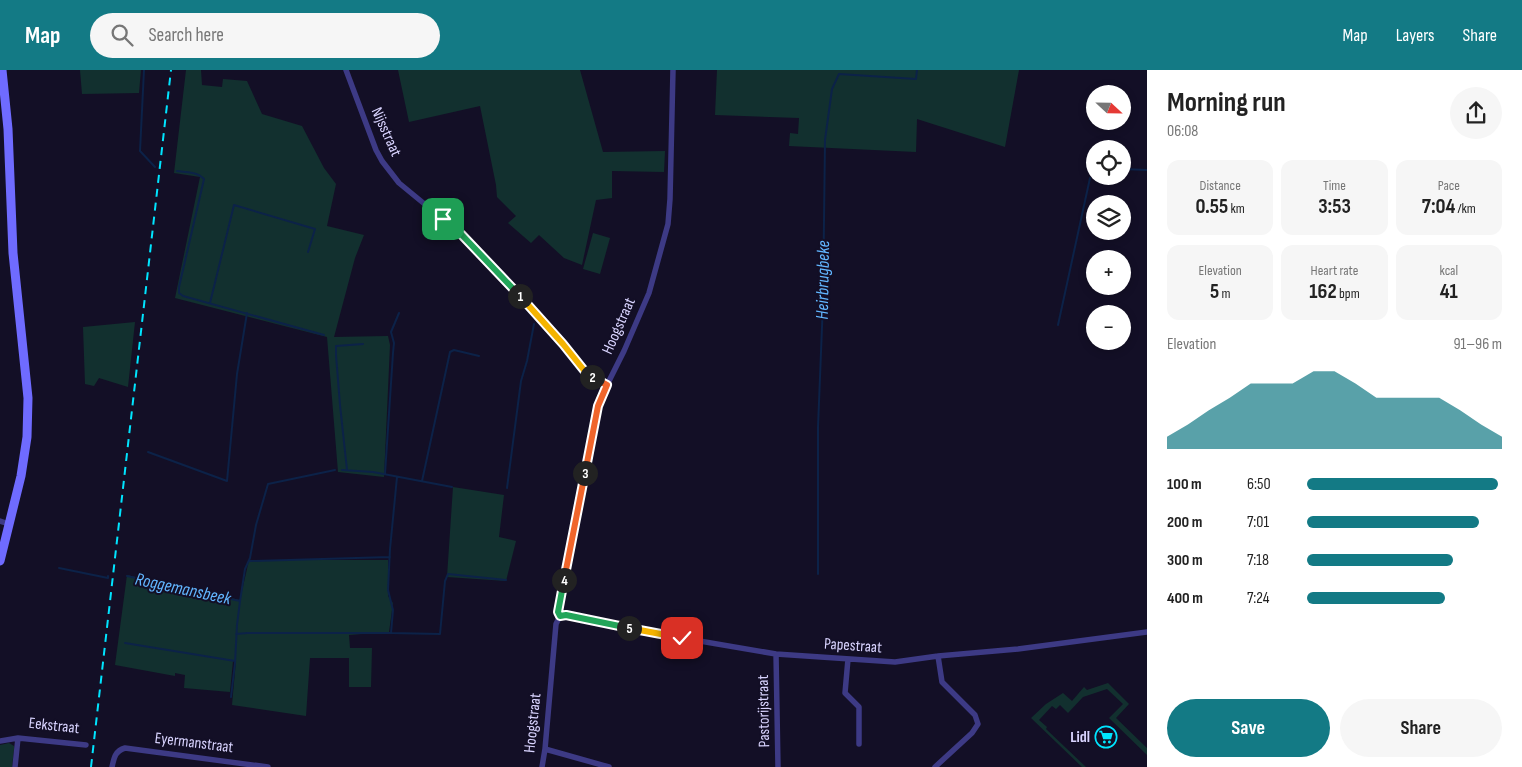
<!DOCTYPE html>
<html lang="en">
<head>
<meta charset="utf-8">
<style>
  body { margin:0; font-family:"Sofia Sans Condensed",sans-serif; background:#f6f6f6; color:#222; height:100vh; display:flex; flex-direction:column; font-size:19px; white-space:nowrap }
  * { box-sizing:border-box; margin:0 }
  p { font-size:16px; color:#767676 }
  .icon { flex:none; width:28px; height:28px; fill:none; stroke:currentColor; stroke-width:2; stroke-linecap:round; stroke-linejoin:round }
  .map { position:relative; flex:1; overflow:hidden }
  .sheet { display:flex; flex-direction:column; background:#fff; width:375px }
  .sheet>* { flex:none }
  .needle { width:32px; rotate:112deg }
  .fabs { position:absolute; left:1086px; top:15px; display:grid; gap:10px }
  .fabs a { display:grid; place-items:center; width:45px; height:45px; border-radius:50%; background:#fff; box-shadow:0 2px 8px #0003; font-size:25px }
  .pin { position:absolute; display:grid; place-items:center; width:42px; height:42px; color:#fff; margin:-21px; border-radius:10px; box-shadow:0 2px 8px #0006 }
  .km { position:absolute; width:25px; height:25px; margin:-12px; border-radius:50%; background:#222; color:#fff; font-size:14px; line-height:25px; text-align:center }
  .round { display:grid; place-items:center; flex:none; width:52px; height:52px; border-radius:26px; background:#f6f6f6 }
  .headline { display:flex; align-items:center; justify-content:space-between; height:85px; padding:0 20px }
  h1 { font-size:28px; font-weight:700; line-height:38px }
  .stats { display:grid; grid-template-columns:repeat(3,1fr); gap:8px; height:85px; padding:5px 20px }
  .stats div { display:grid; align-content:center; border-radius:12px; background:#f6f6f6; text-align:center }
  .stats b { font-size:21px; font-weight:700 }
  .stats small { font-size:14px; font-weight:400 }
  .stats p { font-size:14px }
  .chart { height:140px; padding:10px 20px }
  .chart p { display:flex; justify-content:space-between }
  .chart svg { width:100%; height:90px; margin-top:5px; fill:#137a85; opacity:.7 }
  .action { display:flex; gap:10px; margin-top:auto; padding:10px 20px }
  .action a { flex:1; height:58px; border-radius:30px; background:#137a85; color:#fff; font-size:20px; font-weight:700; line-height:58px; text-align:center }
  .action a+a { background:#f6f6f6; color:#222 }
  ul { padding:0 20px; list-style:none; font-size:16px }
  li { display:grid; grid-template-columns:80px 60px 1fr; align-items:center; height:38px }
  li i { height:12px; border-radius:6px; background:#137a85 }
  header { display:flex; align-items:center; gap:30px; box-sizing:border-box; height:70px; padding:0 25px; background:#137a85; color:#fff }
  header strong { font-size:24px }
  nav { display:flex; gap:28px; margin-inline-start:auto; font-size:18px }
  .search { width:350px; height:45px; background:#f6f6f6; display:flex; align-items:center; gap:12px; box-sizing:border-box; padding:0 18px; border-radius:28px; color:#767676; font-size:19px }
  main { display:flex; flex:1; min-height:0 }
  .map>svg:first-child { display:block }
  .green { fill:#12302f }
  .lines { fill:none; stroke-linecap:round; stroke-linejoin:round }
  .stream { stroke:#0c2248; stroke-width:2 }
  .street { stroke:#3d3a85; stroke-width:5.5 }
  .secondary { stroke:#6f6bff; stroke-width:9 }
  .rail { stroke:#00e5ff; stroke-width:2; stroke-dasharray:8 6; stroke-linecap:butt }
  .split-1-casing { stroke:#fff; stroke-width:10 }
  .split-2-casing { stroke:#fff; stroke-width:10 }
  .split-3-casing { stroke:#fff; stroke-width:10 }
  .split-4-casing { stroke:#fff; stroke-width:10 }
  .split-5-casing { stroke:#fff; stroke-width:10 }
  .split-6-casing { stroke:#fff; stroke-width:10 }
  .split-1 { stroke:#22a559; stroke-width:6 }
  .split-2 { stroke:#f5b400; stroke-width:6 }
  .split-3 { stroke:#f0652b; stroke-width:6 }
  .split-4 { stroke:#f0652b; stroke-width:6 }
  .split-5 { stroke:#22a559; stroke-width:6 }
  .split-6 { stroke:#f5b400; stroke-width:6 }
  .labels { text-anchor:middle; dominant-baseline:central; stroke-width:4; stroke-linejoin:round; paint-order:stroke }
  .street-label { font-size:16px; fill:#d9d4ff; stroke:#130f26 }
  .poi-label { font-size:16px; font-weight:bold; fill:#d9d4ff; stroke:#130f26; text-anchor:end }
  .water-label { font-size:18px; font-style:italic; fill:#62b6ff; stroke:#130f26 }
</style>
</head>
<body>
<header>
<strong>Map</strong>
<div class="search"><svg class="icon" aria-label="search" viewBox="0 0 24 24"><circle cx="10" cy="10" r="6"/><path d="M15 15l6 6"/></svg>Search here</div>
<nav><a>Map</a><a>Layers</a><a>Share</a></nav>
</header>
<main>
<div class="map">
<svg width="1147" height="697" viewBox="0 0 1147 697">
  <rect width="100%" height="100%" fill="#130f26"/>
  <path class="green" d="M80,0H141L139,23L82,24Z
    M186,0H201L202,15L222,17L223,9L247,11L262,44L302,56L324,98L336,114L327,156L364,165L355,188L334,267L388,266L390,275L384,407L338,402L327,267L175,228L200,107L174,103Z
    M398,0H580L603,82L665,81L664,102L612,101V128L596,130L582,195L564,188L539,165L531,173L508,153L516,146L497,127L496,115L480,36L409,52Z
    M717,0H1019L1005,77L917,49L916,82L789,76L790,63L798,64L799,48L715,45Z
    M593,163L610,168L600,204L583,199Z
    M135,252L128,317L99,308L94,316L85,314L83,257Z
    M453,417L504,425L499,467L516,471L506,511L447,507Z
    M249,490H388V526L393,533L389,562L349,565L350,578H372L371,617H349V588H310L306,646L232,635L236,590L233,591L230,622L184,618L185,605L175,603V606L115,595L127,505L240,530Z
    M1108,613L1129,634L1116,648L1147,678V685L1109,648L1123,634L1107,619L1083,627L1068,643L1060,635L1056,639L1052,636L1039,650L1047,657L1046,659L1086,697H1082L1031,648L1046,634L1063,623L1072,631L1084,617L1087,620Z
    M9,673L14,676V679L12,697H0V675Z"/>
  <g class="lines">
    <path class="stream" d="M144,0L140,81L155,97
      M1094,97H1095
      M1122,99L1147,100
      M177,101C186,102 198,102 204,109L179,217V223L183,226L324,265
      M210,233L234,135L315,159L308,182
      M1058,255L1090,108
      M148,382L227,411L237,304L247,243
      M342,400L373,402L452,417
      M347,400L340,335L336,285V276L363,274
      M385,404L393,283L394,273L391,262L399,243
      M397,407L390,479L388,520L393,540L391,563L440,564L445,511L448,504L506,510
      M422,411L450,282L454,280L479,286
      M507,418L521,311L527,291L534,254
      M250,491L390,487
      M59,498L108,508V506
      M818,504V357L823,232L825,70L832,19L839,4L916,9L917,0
      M127,506L240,531
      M236,564L247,563H391
      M125,573L235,591
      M231,627L235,593L237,555L240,531L245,499L250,488L256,455L268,414L335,400"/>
    <path class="street" d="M346,0L376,80L382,91L399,113L461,164L535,242L563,274L587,303L607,315
      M0,451L9,454
      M560,546L566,545L641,561L776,584L895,592L938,586L1018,579L1147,562
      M776,584L778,697
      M848,589L845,623L859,637V674
      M0,671L18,668L86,675
      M545,679L609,697
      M15,697L18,668
      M112,697C114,688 115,681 125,678L268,697
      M542,697L545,679L556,554L560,546L558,542L598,336L607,315L624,281L649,223L668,154L670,129L673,0
      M935,697L972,663L978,654L975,645L942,612L938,586"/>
    <path class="secondary" d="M0,491L21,406L27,367L28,328L13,183L8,59L2,0"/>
    <path class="rail" d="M91,697L171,0"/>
  </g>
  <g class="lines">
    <g class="split-1-casing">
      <path id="split-1" d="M443,149L461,164L520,226"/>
    </g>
    <g class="split-2-casing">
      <path id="split-2" d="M520,226L563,274L587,304L592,307"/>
    </g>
    <g class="split-3-casing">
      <path id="split-3" d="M585,403L598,336L607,315L592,307"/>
    </g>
    <g class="split-4-casing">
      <path id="split-4" d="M564,510L585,403"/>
    </g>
    <g class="split-5-casing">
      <path id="split-5" d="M564,510L558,542L560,546L566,545L629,558"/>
    </g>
    <g class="split-6-casing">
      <path id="split-6" d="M629,558L682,568"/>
    </g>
    <use href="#split-1" class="split-1"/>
    <use href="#split-2" class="split-2"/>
    <use href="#split-3" class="split-3"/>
    <use href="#split-4" class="split-4"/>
    <use href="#split-5" class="split-5"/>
    <use href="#split-6" class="split-6"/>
  </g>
  <defs>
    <g id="supermarket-ring" transform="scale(1.125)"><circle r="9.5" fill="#130f26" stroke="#00e5ff" stroke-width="1.5"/><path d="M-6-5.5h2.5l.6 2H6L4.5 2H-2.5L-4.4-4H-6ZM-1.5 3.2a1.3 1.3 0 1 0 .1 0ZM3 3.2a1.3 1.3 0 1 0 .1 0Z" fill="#00e5ff"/></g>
  </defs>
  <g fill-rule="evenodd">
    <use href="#supermarket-ring" x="1106" y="667"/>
  </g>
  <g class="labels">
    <g class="street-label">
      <text transform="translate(386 62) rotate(66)">Nijsstraat</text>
      <text transform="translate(619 256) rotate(-66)">Hoogstraat</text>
      <text transform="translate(853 576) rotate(4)">Papestraat</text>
      <text transform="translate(764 641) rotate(-91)">Pastorijstraat</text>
      <text transform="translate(533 653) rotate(-84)">Hoogstraat</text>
      <text transform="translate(54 656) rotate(6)">Eekstraat</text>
      <text transform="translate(194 673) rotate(7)">Eyermanstraat</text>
    </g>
    <g class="poi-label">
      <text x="1090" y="667">Lidl</text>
    </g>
    <g class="water-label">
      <text transform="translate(823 210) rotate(-89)">Heirbrugbeke</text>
      <text transform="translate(183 519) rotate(12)">Roggemansbeek</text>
    </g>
  </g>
</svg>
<div class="fabs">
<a><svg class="needle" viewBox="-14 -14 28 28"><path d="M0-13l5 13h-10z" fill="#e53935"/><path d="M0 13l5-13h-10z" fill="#767676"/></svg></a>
<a><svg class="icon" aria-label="locate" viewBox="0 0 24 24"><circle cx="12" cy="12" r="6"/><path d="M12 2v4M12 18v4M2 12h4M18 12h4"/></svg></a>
<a><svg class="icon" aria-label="layers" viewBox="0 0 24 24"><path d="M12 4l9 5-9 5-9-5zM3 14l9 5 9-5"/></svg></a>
<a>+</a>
<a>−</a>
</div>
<div class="pin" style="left:443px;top:149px;background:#1e9e55"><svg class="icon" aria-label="arrive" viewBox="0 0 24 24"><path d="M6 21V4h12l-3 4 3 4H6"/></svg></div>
<div class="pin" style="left:682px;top:568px;background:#d93025"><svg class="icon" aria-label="check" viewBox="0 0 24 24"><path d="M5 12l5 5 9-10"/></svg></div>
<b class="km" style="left:520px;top:226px">1</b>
<b class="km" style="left:592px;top:307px">2</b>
<b class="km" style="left:585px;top:403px">3</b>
<b class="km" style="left:564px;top:510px">4</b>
<b class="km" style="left:629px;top:558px">5</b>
</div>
<section class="sheet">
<div class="headline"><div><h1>Morning run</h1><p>06:08</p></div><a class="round"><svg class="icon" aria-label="share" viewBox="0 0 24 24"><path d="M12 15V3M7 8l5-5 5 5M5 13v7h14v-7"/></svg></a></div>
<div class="stats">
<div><p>Distance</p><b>0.55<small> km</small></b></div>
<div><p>Time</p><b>3:53</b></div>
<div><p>Pace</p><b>7:04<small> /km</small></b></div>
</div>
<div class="stats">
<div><p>Elevation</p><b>5<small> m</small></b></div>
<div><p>Heart rate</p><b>162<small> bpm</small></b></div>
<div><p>kcal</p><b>41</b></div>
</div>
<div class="chart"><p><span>Elevation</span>91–96 m</p>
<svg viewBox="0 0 160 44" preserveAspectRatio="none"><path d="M0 44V38L10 32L20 25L30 19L40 12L50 12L60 12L70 6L80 6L90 12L100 19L110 19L120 19L130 19L140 25L150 32L160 38V44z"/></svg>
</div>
<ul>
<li><b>100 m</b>6:50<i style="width:98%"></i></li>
<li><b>200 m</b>7:01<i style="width:88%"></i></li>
<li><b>300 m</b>7:18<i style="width:75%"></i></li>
<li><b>400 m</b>7:24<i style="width:71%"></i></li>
</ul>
<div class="action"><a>Save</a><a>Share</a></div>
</section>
</main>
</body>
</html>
